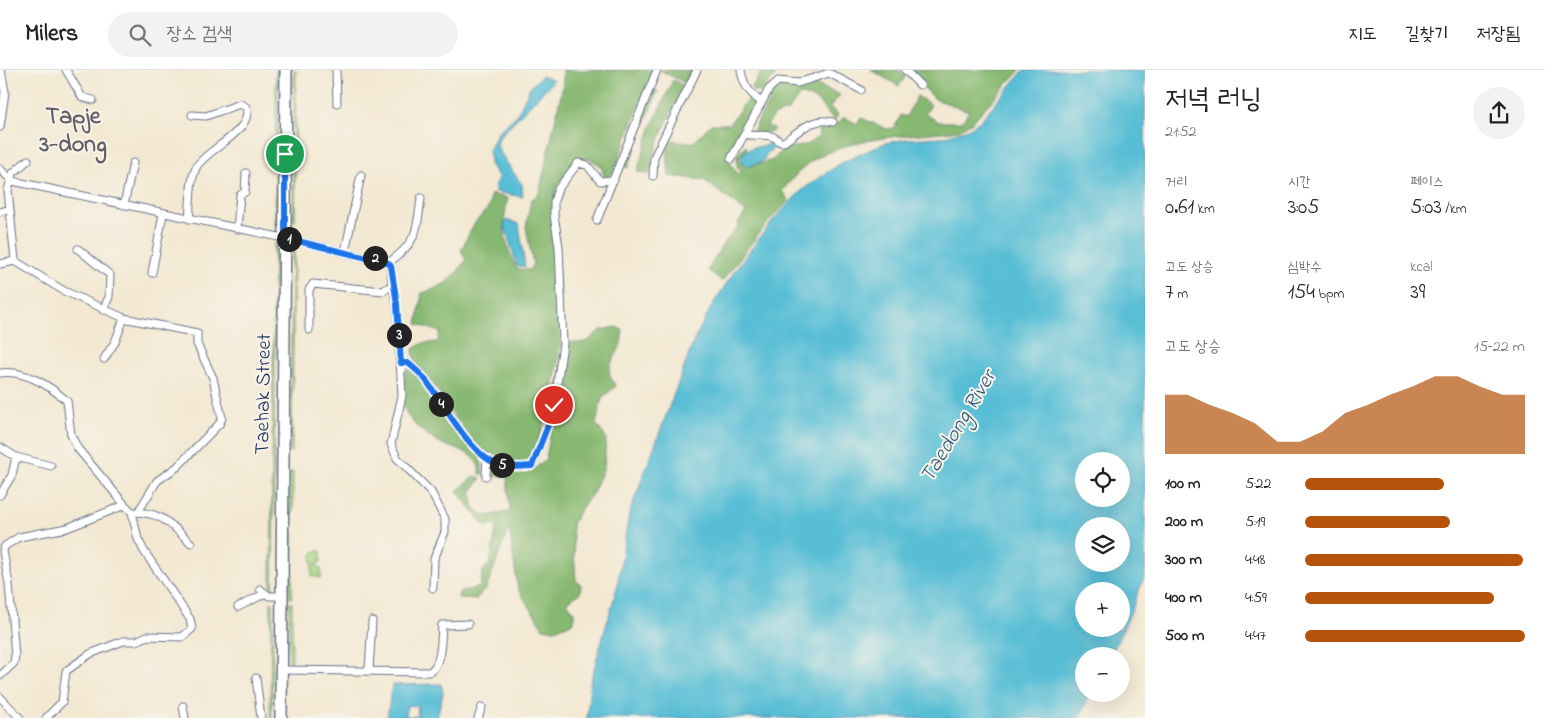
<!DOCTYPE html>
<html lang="ko">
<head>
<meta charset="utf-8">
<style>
  body { margin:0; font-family:"Indie Flower","Poor Story",sans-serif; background:#f2f2f2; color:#222; height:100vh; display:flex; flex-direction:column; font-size:19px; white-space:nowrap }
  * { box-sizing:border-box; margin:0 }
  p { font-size:16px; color:#767676 }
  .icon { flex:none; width:28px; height:28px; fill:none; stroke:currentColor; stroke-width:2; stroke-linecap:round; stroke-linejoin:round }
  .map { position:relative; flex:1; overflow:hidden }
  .side { display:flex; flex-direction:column; background:#fff; width:400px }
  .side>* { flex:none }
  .tools { position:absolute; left:1075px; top:382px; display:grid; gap:10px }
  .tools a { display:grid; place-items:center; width:55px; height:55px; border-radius:50%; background:#fff; box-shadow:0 5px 20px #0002; font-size:25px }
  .pin { position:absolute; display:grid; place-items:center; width:42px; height:42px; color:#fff; margin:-21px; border:2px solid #fff; border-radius:50%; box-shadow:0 1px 5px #0007 }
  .km { position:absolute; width:25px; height:25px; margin:-12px; border-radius:50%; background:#222; color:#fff; font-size:14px; line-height:25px; text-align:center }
  .round { display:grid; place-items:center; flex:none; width:52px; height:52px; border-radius:26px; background:#f2f2f2 }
  .summary { display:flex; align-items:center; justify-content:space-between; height:85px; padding:0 20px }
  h1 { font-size:28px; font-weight:600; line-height:38px }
  .stats { display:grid; grid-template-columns:repeat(3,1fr); gap:8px; height:85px; padding:5px 20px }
  .stats div { display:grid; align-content:center }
  .stats b { font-size:21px; font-weight:600 }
  .stats small { font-size:14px; font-weight:400 }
  .stats p { font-size:14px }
  .chart { height:140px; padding:10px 20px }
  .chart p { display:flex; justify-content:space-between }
  .chart svg { width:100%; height:90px; margin-top:5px; fill:#b45309; opacity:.7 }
  ul { padding:0 20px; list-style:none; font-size:16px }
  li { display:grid; grid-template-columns:80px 60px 1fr; align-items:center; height:38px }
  li i { height:12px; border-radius:6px; background:#b45309 }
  header { display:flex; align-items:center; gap:30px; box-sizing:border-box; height:70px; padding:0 25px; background:#fff; border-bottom:1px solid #e0e0e0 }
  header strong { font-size:24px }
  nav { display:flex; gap:28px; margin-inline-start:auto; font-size:18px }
  .search { width:350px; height:45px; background:#f2f2f2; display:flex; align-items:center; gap:12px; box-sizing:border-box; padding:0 18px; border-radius:28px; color:#767676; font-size:19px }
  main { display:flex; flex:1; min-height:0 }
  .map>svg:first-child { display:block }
  .green { fill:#aad783; stroke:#628370 }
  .forest { fill:#87b871; stroke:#517468 }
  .water { fill:#58bed6; stroke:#3a769a; fill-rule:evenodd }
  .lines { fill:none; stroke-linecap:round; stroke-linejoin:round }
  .minor-casing { stroke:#677087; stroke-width:9 }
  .primary-casing { stroke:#677087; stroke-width:14 }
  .minor { stroke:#fff; stroke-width:7 }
  .primary { stroke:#fff; stroke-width:11 }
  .route-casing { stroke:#fff; stroke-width:10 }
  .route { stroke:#1a73e8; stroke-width:6 }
  .labels { text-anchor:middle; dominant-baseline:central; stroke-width:4; stroke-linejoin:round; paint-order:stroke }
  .street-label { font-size:21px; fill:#1b2f5e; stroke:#f7f3e8 }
  .water-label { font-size:22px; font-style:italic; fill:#2d5a82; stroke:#f7f3e8 }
  .quarter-label { font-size:24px; font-weight:bold; fill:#645f66; stroke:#f7f3e8 }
</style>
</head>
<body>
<header>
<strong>Milers</strong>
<div class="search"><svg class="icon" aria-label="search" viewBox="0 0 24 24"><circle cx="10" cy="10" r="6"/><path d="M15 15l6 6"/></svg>장소 검색</div>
<nav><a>지도</a><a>길찾기</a><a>저장됨</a></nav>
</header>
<main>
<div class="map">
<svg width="1145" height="648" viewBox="0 0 1145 648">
  <rect width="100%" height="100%" fill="#f7f3e8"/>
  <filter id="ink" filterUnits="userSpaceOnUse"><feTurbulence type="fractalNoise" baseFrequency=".02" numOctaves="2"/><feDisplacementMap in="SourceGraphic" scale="10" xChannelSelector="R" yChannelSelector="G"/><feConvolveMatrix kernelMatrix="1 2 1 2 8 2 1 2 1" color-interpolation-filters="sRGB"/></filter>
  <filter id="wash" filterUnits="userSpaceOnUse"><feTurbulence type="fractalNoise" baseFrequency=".0096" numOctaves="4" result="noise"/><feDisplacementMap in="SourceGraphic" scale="20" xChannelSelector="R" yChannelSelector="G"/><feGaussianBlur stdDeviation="1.12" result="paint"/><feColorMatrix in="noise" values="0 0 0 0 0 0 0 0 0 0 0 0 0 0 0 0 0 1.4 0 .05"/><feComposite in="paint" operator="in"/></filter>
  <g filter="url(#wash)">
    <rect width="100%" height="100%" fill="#f3e8d2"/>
    <path class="green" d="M276,0H278L277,151H275Z
      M294,0H296L295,151H293Z
      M274,173L276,175L273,524H271Z
      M292,178H294L292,382L290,381Z
      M293,402V443H290L289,403Z
      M290,462H293L292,528H289Z
      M315,481H321V491L318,494H312V485Z
      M312,496H318L321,499V508L312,506Z
      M271,532H273L272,648H270Z
      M289,533H292V593H289Z"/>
    <path class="forest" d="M563,0H653L613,103L605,109L601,96L588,88L570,96L555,122L561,275L550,337L531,392C484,400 459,354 437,320C427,305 414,299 413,279L423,273L438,272L440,262L417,254L422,223C445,216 452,210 466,190L461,180L474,154L489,137L491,124L508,128C501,157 504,172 517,199L530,200L533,194L526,157L531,130L539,124L563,15Z
      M660,0H694L685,13Z
      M763,0H780L761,22L753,21L751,18Z
      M871,0H899L906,6L899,16Z
      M909,0H1020L972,52L959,60C913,66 860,65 819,87C804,94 793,108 782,121L789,131L768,152L722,211L708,200L721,177L739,155L738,153L746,142L704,110L669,106L666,68L679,72H694L711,54H729L749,28H753L757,35L729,88L730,93L738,104L741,101L737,96V84L746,76L747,80L740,85L739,89L746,97L773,90L785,77C801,77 807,77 819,65L818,59L823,55L837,54L844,47L857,54L861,48L887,59L894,58L901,45L906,47L917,26L931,35L925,44L939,52H962L969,41L935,29L924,18L925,13Z
      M673,10L684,16C671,44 655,72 649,104L637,102L651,58Z
      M782,14H814L840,25L830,37L838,45L835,50C818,39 826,29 800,25L788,41L773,46L767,56L774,58L772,62L755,64L753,61L776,17Z
      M653,19L658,21L642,59L637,57Z
      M631,73L636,75L628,98L622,96Z
      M616,257L623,260C622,265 622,272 620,276C614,293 602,298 616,316L602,328L596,354L606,368L604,397L593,423L580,440L572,454L576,510L581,515L580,523L567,532L574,542V552L555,560L543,558L518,519L509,458L486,519L476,529L458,528L459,522L480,517L483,500L490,493L497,455L484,456L457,421L474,406L481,408L471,423L474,437L484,446L510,442L507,406L489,407L488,401L490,392L516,399L536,398L546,388L567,271L579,273L588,271L599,261Z
      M410,296L423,308L481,387L483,404H480C477,379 459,383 441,373C428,366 410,354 405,340C401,329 405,312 405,301Z"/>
    <path class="water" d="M1024,0H1145V505L1128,549L1110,586H1084V624H1090L1079,648H587L590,613L617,517L629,444L695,268L713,234L738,196L775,148L802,120L841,93L885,73L907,69L943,67L968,59L979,52ZM1084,391H1121V429H1084ZM1084,456H1121V494H1084ZM1121,521V559H1084V521Z
      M542,6L554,10L500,66C498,70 496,74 498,78C499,82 520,112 522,114L523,127L495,122V114L499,108L490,94L489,80L498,62L517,45L530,17Z
      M770,72L774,73L775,77L767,83L763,91L749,96L743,94L741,87C747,78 754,76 765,76Z
      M507,150L519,154L525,197L517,196L504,154Z
      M441,614L443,622L437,648H387L392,615ZM407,635L418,636L417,647L406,646Z"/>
  </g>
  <g filter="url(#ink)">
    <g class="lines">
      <g class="minor-casing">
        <path id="minor" d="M66,0L82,27L93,30
          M336,0L337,33
          M741,0C743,15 750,23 761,32
          M905,0L920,15
          M0,57L5,22L1,0
          M745,64C757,68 772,61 780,72H784C799,61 814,46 833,52
          M731,89L769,19L778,11L798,13L829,3L861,20
          M0,99L10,109L17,112L298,171L388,193L391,197L392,215L383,221L313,214L309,220V260
          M653,106L654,87L697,0
          M124,135L133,93
          M0,142L10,139
          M189,149C191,133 189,110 197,96C208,78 254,61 246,37L240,34L206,46L192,45
          M597,150L657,0
          M237,159L240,125L245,122L246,103
          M78,179L110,205L109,227L103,240
          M345,182L361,105
          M15,191L8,120L13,103L28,90
          M388,193C417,173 417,161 421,128
          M0,194L15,191L64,221L124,248L197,263V274L213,308L216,322L222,348L220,353L177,397L157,411L138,442
          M152,203L163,144
          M392,215L397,234L402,326L391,374L397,388L431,422L445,449V462L434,489L433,518
          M104,289L115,272L124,248
          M401,293H408C414,298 420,303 425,309C441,330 471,386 497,394C508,398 521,397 532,396L547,358L554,335L563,274L559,177L554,145V131L558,119L578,93L587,95L600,111L614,110
          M0,303C24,299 50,316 67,331L71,365L78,379L125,435L132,442C163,442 170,454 191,473
          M0,377L16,387L51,396
          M486,406L487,387
          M0,425L12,405L16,387
          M260,519L269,526H282
          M238,537L264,524
          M282,600L429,602C442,597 441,567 442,555L468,554
          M369,600L372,551
          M0,606L14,593L15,586L9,514L3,481L5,476L19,467L67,458L125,435
          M256,608L261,648
          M0,627L20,648
          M183,636L185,648
          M46,648L62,632L66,601L90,584L123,571H136L147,566L182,567L192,559L190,549L144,481L138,469L132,442
          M478,648L482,637"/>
      </g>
      <g class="primary-casing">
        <path id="primary" d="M281,648L286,0"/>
      </g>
      <use href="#minor" class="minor"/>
      <use href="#primary" class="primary"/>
    </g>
  </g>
  <g class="lines" filter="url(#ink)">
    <g class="route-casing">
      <path id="route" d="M285,84V168L388,193L391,196L397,234L401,293H408C414,298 420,303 425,309C442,331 470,385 497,394C508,398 521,397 532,396L547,358L554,335"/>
    </g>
    <use href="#route" class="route"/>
  </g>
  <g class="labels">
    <g class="street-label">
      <text transform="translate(264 324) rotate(-89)">Taehak Street</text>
    </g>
    <g class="water-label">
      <text transform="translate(959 357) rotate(-59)">Taedong River</text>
    </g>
    <g class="quarter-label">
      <text x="73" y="47">Tapje<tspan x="73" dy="28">3-dong</tspan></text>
    </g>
  </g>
</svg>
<div class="tools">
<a><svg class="icon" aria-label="locate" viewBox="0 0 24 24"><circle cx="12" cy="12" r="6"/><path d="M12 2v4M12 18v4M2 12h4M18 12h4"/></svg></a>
<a><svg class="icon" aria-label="layers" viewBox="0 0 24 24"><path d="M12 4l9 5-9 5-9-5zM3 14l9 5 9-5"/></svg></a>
<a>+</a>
<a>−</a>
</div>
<div class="pin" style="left:285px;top:84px;background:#1e9e55"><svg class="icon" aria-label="arrive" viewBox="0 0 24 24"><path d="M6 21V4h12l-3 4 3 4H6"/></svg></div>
<div class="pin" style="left:554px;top:335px;background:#d93025"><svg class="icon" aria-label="check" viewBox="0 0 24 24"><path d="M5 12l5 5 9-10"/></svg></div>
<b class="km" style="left:289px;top:169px">1</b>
<b class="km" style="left:375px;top:188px">2</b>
<b class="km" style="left:399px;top:265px">3</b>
<b class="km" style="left:441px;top:334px">4</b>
<b class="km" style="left:502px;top:395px">5</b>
</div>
<section class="side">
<div class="summary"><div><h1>저녁 러닝</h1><p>21:52</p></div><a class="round"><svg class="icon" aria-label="share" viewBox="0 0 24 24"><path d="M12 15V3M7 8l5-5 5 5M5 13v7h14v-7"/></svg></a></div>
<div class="stats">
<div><p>거리</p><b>0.61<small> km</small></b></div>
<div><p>시간</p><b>3:05</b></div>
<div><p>페이스</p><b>5:03<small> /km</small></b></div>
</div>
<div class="stats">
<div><p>고도 상승</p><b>7<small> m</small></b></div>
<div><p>심박수</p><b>154<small> bpm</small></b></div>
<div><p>kcal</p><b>39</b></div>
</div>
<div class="chart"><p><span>고도 상승</span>15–22 m</p>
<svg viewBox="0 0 160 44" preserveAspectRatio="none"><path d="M0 44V15L10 15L20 20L30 24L40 29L50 38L60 38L70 33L80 24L90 20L100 15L110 11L120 6L130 6L140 11L150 15L160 15V44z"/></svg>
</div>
<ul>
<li><b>100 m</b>5:22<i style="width:63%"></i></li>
<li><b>200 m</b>5:19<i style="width:66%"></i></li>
<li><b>300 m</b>4:48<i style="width:99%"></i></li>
<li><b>400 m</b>4:59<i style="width:86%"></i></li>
<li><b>500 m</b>4:47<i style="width:100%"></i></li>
</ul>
</section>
</main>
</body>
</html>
